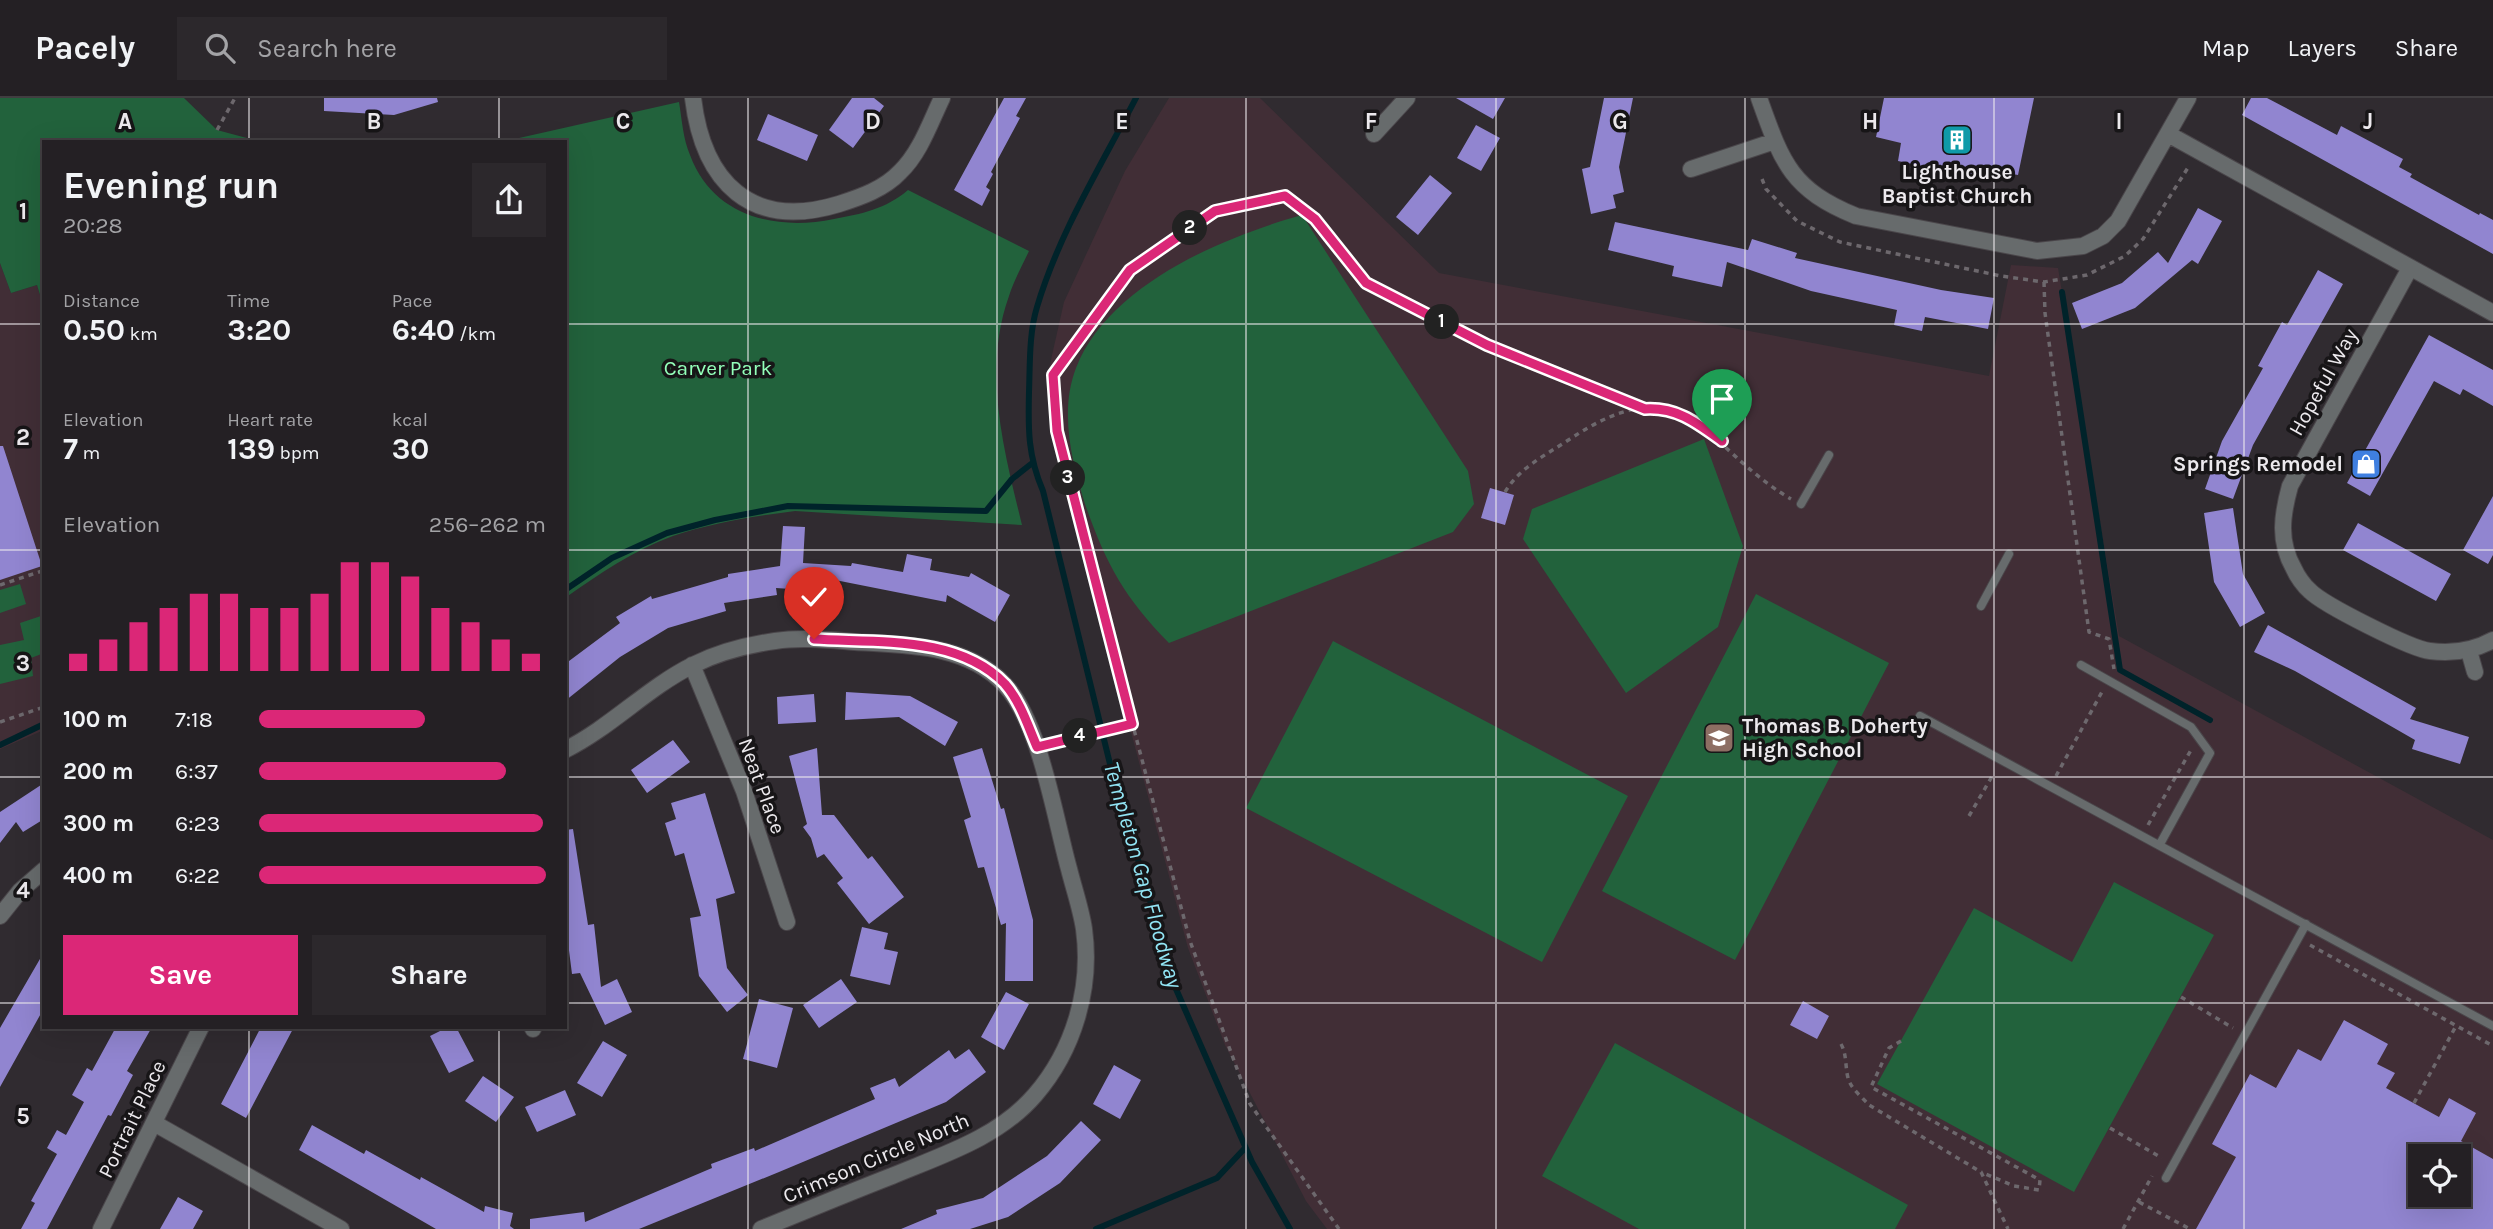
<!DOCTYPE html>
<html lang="en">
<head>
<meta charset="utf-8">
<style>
  body { margin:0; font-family:Karla,sans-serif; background:#2c282c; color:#f1f3f6; height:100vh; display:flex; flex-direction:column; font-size:26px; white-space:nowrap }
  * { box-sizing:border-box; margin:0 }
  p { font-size:23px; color:#a3a3a6 }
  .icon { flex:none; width:38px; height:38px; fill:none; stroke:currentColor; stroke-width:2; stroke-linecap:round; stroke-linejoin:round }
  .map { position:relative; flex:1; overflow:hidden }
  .details { position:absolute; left:42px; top:42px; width:525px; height:889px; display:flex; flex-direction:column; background:#242024; border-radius:0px; box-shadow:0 7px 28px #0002,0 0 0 2px #413e41 }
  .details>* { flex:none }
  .buttons { position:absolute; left:2408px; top:1046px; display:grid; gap:14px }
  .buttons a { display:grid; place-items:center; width:63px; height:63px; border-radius:0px; background:#242024; box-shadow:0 7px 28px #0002,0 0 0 2px #413e41; font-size:35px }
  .pin { position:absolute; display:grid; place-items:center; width:60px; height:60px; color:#fff; margin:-72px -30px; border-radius:50% 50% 50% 0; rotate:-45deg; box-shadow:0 0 7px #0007 }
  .pin .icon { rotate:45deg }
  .km { position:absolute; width:35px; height:35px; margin:-18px; border-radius:50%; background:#222; color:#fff; font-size:19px; line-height:35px; text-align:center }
  .round { display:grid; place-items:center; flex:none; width:74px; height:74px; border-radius:0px; background:#2c282c }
  .head { display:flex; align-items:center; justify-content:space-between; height:119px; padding:0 21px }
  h1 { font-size:38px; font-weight:700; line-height:52px }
  .figures { display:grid; grid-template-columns:repeat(3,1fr); gap:10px; height:119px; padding:7px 21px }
  .figures div { display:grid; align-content:center }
  .figures b { font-size:30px; font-weight:700 }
  .figures small { font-size:19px; font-weight:400 }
  .figures p { font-size:19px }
  .chart { height:196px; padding:14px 21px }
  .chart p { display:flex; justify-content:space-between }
  .chart svg { width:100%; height:126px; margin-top:7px; stroke:#db2777; stroke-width:6 }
  .cta { display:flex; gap:14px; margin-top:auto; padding:14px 21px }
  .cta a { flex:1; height:80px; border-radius:0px; background:#db2777; color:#fff; font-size:28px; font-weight:700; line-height:80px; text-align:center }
  .cta a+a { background:#2c282c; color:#f1f3f6 }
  ul { padding:0 21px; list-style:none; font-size:23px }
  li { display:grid; grid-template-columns:112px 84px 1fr; align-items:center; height:52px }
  li i { height:18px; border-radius:9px; background:#db2777 }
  header { display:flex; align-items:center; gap:42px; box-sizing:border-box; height:98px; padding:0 35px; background:#242024; border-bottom:2px solid #413e41 }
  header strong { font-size:33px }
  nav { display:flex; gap:38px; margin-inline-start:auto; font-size:24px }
  .search { width:490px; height:63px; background:#2c282c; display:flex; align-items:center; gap:18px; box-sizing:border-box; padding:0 24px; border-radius:0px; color:#a3a3a6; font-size:26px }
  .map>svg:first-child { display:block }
  .education { fill:#412e36; fill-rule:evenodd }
  .green { fill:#22623c }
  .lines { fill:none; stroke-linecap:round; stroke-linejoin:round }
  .stream { stroke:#00232a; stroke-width:6 }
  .building { fill:#9185d0; fill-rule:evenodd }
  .lane-casing { stroke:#4a464a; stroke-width:10 }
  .street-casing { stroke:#4a464a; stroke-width:18 }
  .path { stroke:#6d686d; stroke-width:3.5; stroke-dasharray:5 5; stroke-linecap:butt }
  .lane { stroke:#676b6c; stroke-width:8 }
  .street { stroke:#676b6c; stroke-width:16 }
  .route-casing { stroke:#fff; stroke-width:14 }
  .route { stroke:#db2777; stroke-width:9 }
  .grid { fill:none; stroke:#ece9ed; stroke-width:2; stroke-opacity:0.55 }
  .labels { text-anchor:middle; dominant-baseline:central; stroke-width:7; stroke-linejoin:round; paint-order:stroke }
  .poi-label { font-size:21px; font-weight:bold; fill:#ece9ed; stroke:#171517 }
  .park-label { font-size:21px; fill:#93ffb9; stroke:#171517 }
  .street-label { font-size:21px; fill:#ece9ed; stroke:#171517 }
  .water-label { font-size:23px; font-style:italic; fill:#92e5f5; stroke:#171517 }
  .grid-label { font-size:23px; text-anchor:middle; font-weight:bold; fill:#ece9ed; stroke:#171517; stroke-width:7; stroke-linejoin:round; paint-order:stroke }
</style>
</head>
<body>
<header>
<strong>Pacely</strong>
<div class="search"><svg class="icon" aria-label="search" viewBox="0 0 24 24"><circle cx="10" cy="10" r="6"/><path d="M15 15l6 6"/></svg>Search here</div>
<nav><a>Map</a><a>Layers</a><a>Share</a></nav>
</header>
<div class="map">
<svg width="2493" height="1131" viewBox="0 0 2493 1131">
  <rect width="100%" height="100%" fill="#302b30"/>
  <path class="education" d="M1169,0H1260L1439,175L1989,278L2011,167L2058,170L2119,538L2493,742V1131H1327L1306,1103L1225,947L1188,850L1053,338L1048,275L1064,204L1125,73ZM2420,1059H2459V1097H2420Z
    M0,165L11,195L37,187L44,210V632L0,651Z"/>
  <path class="green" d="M0,0H184L217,32L262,44H44V210L37,187L11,195L0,165Z
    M679,4C682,22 683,41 690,57C713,119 776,133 834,121C861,116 886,111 908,92L1029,153C1022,168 1014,182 1009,198C982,273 1004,353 1022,427L795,413C756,418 711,425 673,438C634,452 599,476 565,500V44H501Z
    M1302,117L1468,373L1474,406L1453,434L1169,545C1124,499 1106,466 1085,406C1072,364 1059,314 1076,270C1108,187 1223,139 1302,117Z
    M1704,341L1743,448L1718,529L1626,595L1523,441L1532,411Z
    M20,486L26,506L0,515V492Z
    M1756,496L1889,565L1735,862L1602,793Z
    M44,517V555L31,560L33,578L0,586V547L24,542L20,525Z
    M1333,543L1628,698L1542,864L1246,710Z
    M2114,784L2214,837L2074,1094L1877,986L1974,810L2072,864Z
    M1615,945L1908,1107L1895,1131H1639L1542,1078Z"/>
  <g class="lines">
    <path class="stream" d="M1136,0C1101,68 1059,135 1037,209C1029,235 1030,266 1029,294C1028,332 1028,358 1043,393L1111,670L1176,891L1252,1064L1290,1131
      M2062,194L2120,572L2210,622
      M565,492L612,460L667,435L715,422L788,408L986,413L1012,381L1031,366
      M0,647L44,626
      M1096,1131L1217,1080L1245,1050"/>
  </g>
  <path class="building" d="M324,0H437L438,4L394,17L324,13Z
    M852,0H874L884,8L853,50L829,32Z
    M1004,0H1026L1016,18L1020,20L991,74L993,76L986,89L990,92L982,108L954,92Z
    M1456,0H1505L1493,21Z
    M1604,0H1633L1619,69L1624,94L1613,97L1616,110L1591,116L1582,71L1590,69Z
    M1884,0H2034L2018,77L1981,70L1979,80L1898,63L1901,45L1876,39Z
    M2251,0H2267L2337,37L2341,28L2403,61L2399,69L2412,76L2410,79L2479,117L2480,115L2493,122V156L2242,17Z
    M768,16L818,37L807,63L757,42Z
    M1476,27L1500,40L1481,73L1457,60Z
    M1430,77L1452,95L1418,137L1396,119Z
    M2198,110L2222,123L2198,166L2192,162L2135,210L2082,231L2072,205L2122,185L2158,154L2168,165Z
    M1615,124L1748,152L1752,141L1797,155L1795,160L1941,192L1994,200L1988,231L1925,219L1922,233L1894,227L1897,212L1811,193L1727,164L1722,189L1672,178L1674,168L1608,152Z
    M2318,172L2343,186L2253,347L2233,401L2205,391L2222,343L2263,270L2258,268L2282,224L2287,227Z
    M2429,237L2493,272V308L2463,291L2460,297L2434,283L2370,398L2347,385Z
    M0,348H3L42,468L0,482Z
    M1490,390L1514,397L1505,427L1481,420Z
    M2493,398V457L2488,466L2463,452Z
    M2233,410L2243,476L2265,515L2240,529L2214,484L2204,415Z
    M2358,425L2451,476L2436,503L2343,452Z
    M783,428L805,429L803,465L851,468L852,465L903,474L907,456L932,461L930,472L969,479L971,475L1010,497L995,524L947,497L946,504L835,482V494L776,490L777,497L724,505L726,513L668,530L620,559L565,603V566L620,525L616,519L651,498L652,501L728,479V476L780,468Z
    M2268,527L2416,610L2410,621L2469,639L2460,666L2412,651L2415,642L2295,573L2254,554Z
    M846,594L910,598L958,624L945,648L899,619L845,622Z
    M814,596L816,624L778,626L777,599Z
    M673,642L690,664L647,695L631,672Z
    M817,650L822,717H834L868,761L872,758L904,799L869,826L837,785L843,780L824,756L817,760L811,740L803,729L807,726L789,658Z
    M982,650L1001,711L1004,710L1033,822V883H1005L1006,825L1001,827L984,769L978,770L964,722L971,719L953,659Z
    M44,685V721L23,734L16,724L0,745V714Z
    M705,695L735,795L716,801L727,870L748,897L727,914L699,878L690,820L701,818L684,755L675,758L665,725L676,721L671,705Z
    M573,731L588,827L594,826L601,889L617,881L632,914L605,927L580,875L572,876L565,821V732Z
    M862,829L888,835L884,851L898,854L890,887L850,878Z
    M44,854V910L0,989V930Z
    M841,881L857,904L819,930L803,907Z
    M1006,894L1029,906L1004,952L981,939Z
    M759,901L793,910L777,970L743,961Z
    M1803,903L1829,918L1817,941L1790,927Z
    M2344,922L2388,946L2377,966L2395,975L2386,990L2439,1019L2449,1000L2476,1015L2461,1043L2493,1061V1131H2196L2236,1059L2212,1046L2250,976L2276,990L2298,951L2321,963ZM2420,1059H2459V1097H2420Z
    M116,929H152L127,973L133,977L111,1018L108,1017L47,1131H21L35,1105L31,1103L57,1056L47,1050L57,1032L66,1037L84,1004L72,997L87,970L92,973Z
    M261,929H294L246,1020L221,1006Z
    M448,929H456L474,963L449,975L430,938Z
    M603,943L627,957L602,999L577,985Z
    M969,951L986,974L946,1004L779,1074L639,1131H530V1121L584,1114L585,1124L712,1070L711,1066L754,1050L755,1053L875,1001L870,990L895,980L899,989L949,952L955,961Z
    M1114,967L1141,982L1120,1021L1093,1006Z
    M483,978L514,999L496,1024L465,1003Z
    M565,992L576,1017L537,1034L525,1009Z
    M1081,1023L1101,1042L1060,1085L1008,1119L970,1131H901L937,1116L936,1112L983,1100L1047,1058Z
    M312,1027L364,1056L366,1052L420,1082L421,1079L484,1114L485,1108L513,1115L510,1128L514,1131H436L299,1052Z
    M178,1099L203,1113L193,1131H160Z"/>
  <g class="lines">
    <g class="lane-casing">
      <path id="lane" d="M1801,406L1829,357
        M1981,508L2009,456
        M2081,567L2191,629L2210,655L2160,746
        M1920,618L2493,928
        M2166,1080L2306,826"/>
    </g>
    <g class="street-casing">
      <path id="street" d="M693,0C703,84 751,133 839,106C861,99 884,91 900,74C920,55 930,25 942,0
        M1759,0C1782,64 1790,91 1856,118L2037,153L2083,148L2103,138L2118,123L2188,0
        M1374,36L1407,0
        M2168,36L2493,215
        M1691,71L1775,43
        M2410,170L2290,388C2282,417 2278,443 2294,471C2297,478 2304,488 2310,493C2324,507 2411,551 2430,553C2453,556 2473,553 2493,542
        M2469,553L2475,574
        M692,567L744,693L787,824
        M565,652C611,629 647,590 693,567C719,554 747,547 775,543C801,539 829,542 855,544C906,547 967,546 1005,587C1040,624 1055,721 1069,771C1074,791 1081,811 1084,831C1092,890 1074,952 1035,997C998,1040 942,1057 892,1078C848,1095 805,1113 761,1131
        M0,818L20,793L44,772
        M533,929V931
        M154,1025L341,1131
        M101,1131L201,929"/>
    </g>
    <path class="path" d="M217,32L235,0
      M1762,81L1766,91L1797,123L1840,144L2001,178L2044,184L2087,177L2125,158L2143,141L2189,68
      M2044,184L2045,215L2089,534L2109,541L2114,571
      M1505,394C1520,369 1546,357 1570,341C1689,262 1703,350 1791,401
      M0,487L42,473
      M0,624L44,609
      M1055,645L1131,626
      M2056,678L2103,592
      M1969,718L1994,675
      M2148,727L2191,652
      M2310,847L2493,948
      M2181,899L2233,930
      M1901,943L1889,950L1871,989L2040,1082L2039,1092L2014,1088L1981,1074
      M1841,946C1847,957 1845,968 1848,980C1851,991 1862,999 1869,1007L1981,1074L2008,1131
      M2414,1005L2456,928
      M2110,1030L2162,1060
      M2139,1104L2190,1131
      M1339,1131L1250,1006L1190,843L1078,420L1057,333L1053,277L1130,172L1215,113L1285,98L1316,121L1366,185L1487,247L1645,311
      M2123,1131L2152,1078"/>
    <use href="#lane" class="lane"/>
    <use href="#street" class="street"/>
  </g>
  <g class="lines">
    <g class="route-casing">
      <path id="route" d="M814,541C876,545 958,537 1005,586C1020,603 1028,628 1037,649L1132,626L1057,333L1053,277L1130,172L1215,113L1285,98L1315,121L1366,185L1487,247L1645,311C1677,309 1697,325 1722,343"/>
    </g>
    <use href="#route" class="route"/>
  </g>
  <path class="grid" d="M249,0V44M499,0V44M748,0V1131M997,0V1131M1246,0V1131M1496,0V1131M1745,0V1131M1994,0V1131M2244,0V1131M0,226H44M565,226H2493M0,452H44M565,452H2493M0,679H44M565,679H2493M0,905H44M565,905H2493M249,929V1131M499,929V1131"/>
  <defs>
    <g id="building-square" transform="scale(1.575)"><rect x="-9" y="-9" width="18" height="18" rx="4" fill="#0f9aa8" stroke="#171517"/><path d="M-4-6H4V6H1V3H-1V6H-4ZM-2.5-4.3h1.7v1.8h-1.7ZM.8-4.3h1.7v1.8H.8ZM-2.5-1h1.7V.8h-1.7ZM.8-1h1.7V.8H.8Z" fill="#fff"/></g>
    <g id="shop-square" transform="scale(1.575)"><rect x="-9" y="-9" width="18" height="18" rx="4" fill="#3f7fe0" stroke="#171517"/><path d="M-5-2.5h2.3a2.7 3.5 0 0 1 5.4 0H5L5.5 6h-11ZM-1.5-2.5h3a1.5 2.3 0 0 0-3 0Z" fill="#fff"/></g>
    <g id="school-square" transform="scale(1.575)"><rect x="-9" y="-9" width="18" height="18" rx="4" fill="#8d6e63" stroke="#171517"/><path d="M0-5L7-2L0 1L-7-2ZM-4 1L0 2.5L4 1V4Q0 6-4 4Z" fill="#fff"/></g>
  </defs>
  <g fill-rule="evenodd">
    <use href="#building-square" x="1957" y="42"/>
    <use href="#shop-square" x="2366" y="366"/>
    <use href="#school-square" x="1719" y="640"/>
  </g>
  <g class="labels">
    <g class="poi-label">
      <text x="1957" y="74">Lighthouse<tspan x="1957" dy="24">Baptist Church</tspan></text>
      <text x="2343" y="366" text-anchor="end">Springs Remodel</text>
      <text x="1742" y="628" text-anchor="start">Thomas B. Doherty<tspan x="1742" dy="24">High School</tspan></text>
    </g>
    <g class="park-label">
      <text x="718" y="270">Carver Park</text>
    </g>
    <g class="street-label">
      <text transform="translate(2323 284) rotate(-61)">Hopeful Way</text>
      <text transform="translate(762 688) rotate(70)">Neat Place</text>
      <text transform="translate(132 1021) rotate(-64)">Portrait Place</text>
      <text transform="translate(876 1060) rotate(-23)">Crimson Circle North</text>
    </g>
    <g class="water-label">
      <text transform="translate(1143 777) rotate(74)">Templeton Gap Floodway</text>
    </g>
  </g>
  <g class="grid-label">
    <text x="125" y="31">A</text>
    <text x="374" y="31">B</text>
    <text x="623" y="31">C</text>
    <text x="873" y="31">D</text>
    <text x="1122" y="31">E</text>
    <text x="1371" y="31">F</text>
    <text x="1620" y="31">G</text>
    <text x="1870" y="31">H</text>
    <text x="2119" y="31">I</text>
    <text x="2368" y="31">J</text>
    <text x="23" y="121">1</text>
    <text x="23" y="347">2</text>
    <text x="23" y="573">3</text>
    <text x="23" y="800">4</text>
    <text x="23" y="1026">5</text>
  </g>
</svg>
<div class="buttons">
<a><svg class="icon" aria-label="locate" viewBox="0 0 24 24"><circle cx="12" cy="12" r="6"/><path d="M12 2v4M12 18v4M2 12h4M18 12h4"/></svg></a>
</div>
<div class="pin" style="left:1722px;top:343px;background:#1e9e55"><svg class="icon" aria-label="arrive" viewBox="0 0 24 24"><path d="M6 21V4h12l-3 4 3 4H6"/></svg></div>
<div class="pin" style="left:814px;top:541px;background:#d93025"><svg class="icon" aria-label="check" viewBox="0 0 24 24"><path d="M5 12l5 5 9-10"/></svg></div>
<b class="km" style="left:1442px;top:224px">1</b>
<b class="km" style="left:1190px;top:130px">2</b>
<b class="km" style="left:1068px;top:380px">3</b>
<b class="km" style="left:1080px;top:638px">4</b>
<section class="details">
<div class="head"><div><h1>Evening run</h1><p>20:28</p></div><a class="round"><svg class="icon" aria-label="share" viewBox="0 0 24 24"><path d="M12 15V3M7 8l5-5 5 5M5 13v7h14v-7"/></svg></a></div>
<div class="figures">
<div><p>Distance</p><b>0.50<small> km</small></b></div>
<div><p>Time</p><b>3:20</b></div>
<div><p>Pace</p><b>6:40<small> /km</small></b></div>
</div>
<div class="figures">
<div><p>Elevation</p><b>7<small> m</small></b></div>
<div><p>Heart rate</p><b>139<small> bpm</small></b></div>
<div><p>kcal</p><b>30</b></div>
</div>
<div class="chart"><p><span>Elevation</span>256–262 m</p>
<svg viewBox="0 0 160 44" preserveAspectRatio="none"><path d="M5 44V38M15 44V33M25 44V27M35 44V22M45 44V17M55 44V17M65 44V22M75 44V22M85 44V17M95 44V6M105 44V6M115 44V11M125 44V22M135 44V27M145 44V33M155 44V38"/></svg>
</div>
<ul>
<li><b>100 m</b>7:18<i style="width:58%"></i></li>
<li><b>200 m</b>6:37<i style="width:86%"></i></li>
<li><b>300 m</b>6:23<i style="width:99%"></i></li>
<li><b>400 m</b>6:22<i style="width:100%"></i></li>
</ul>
<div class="cta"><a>Save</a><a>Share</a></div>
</section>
</div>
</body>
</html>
